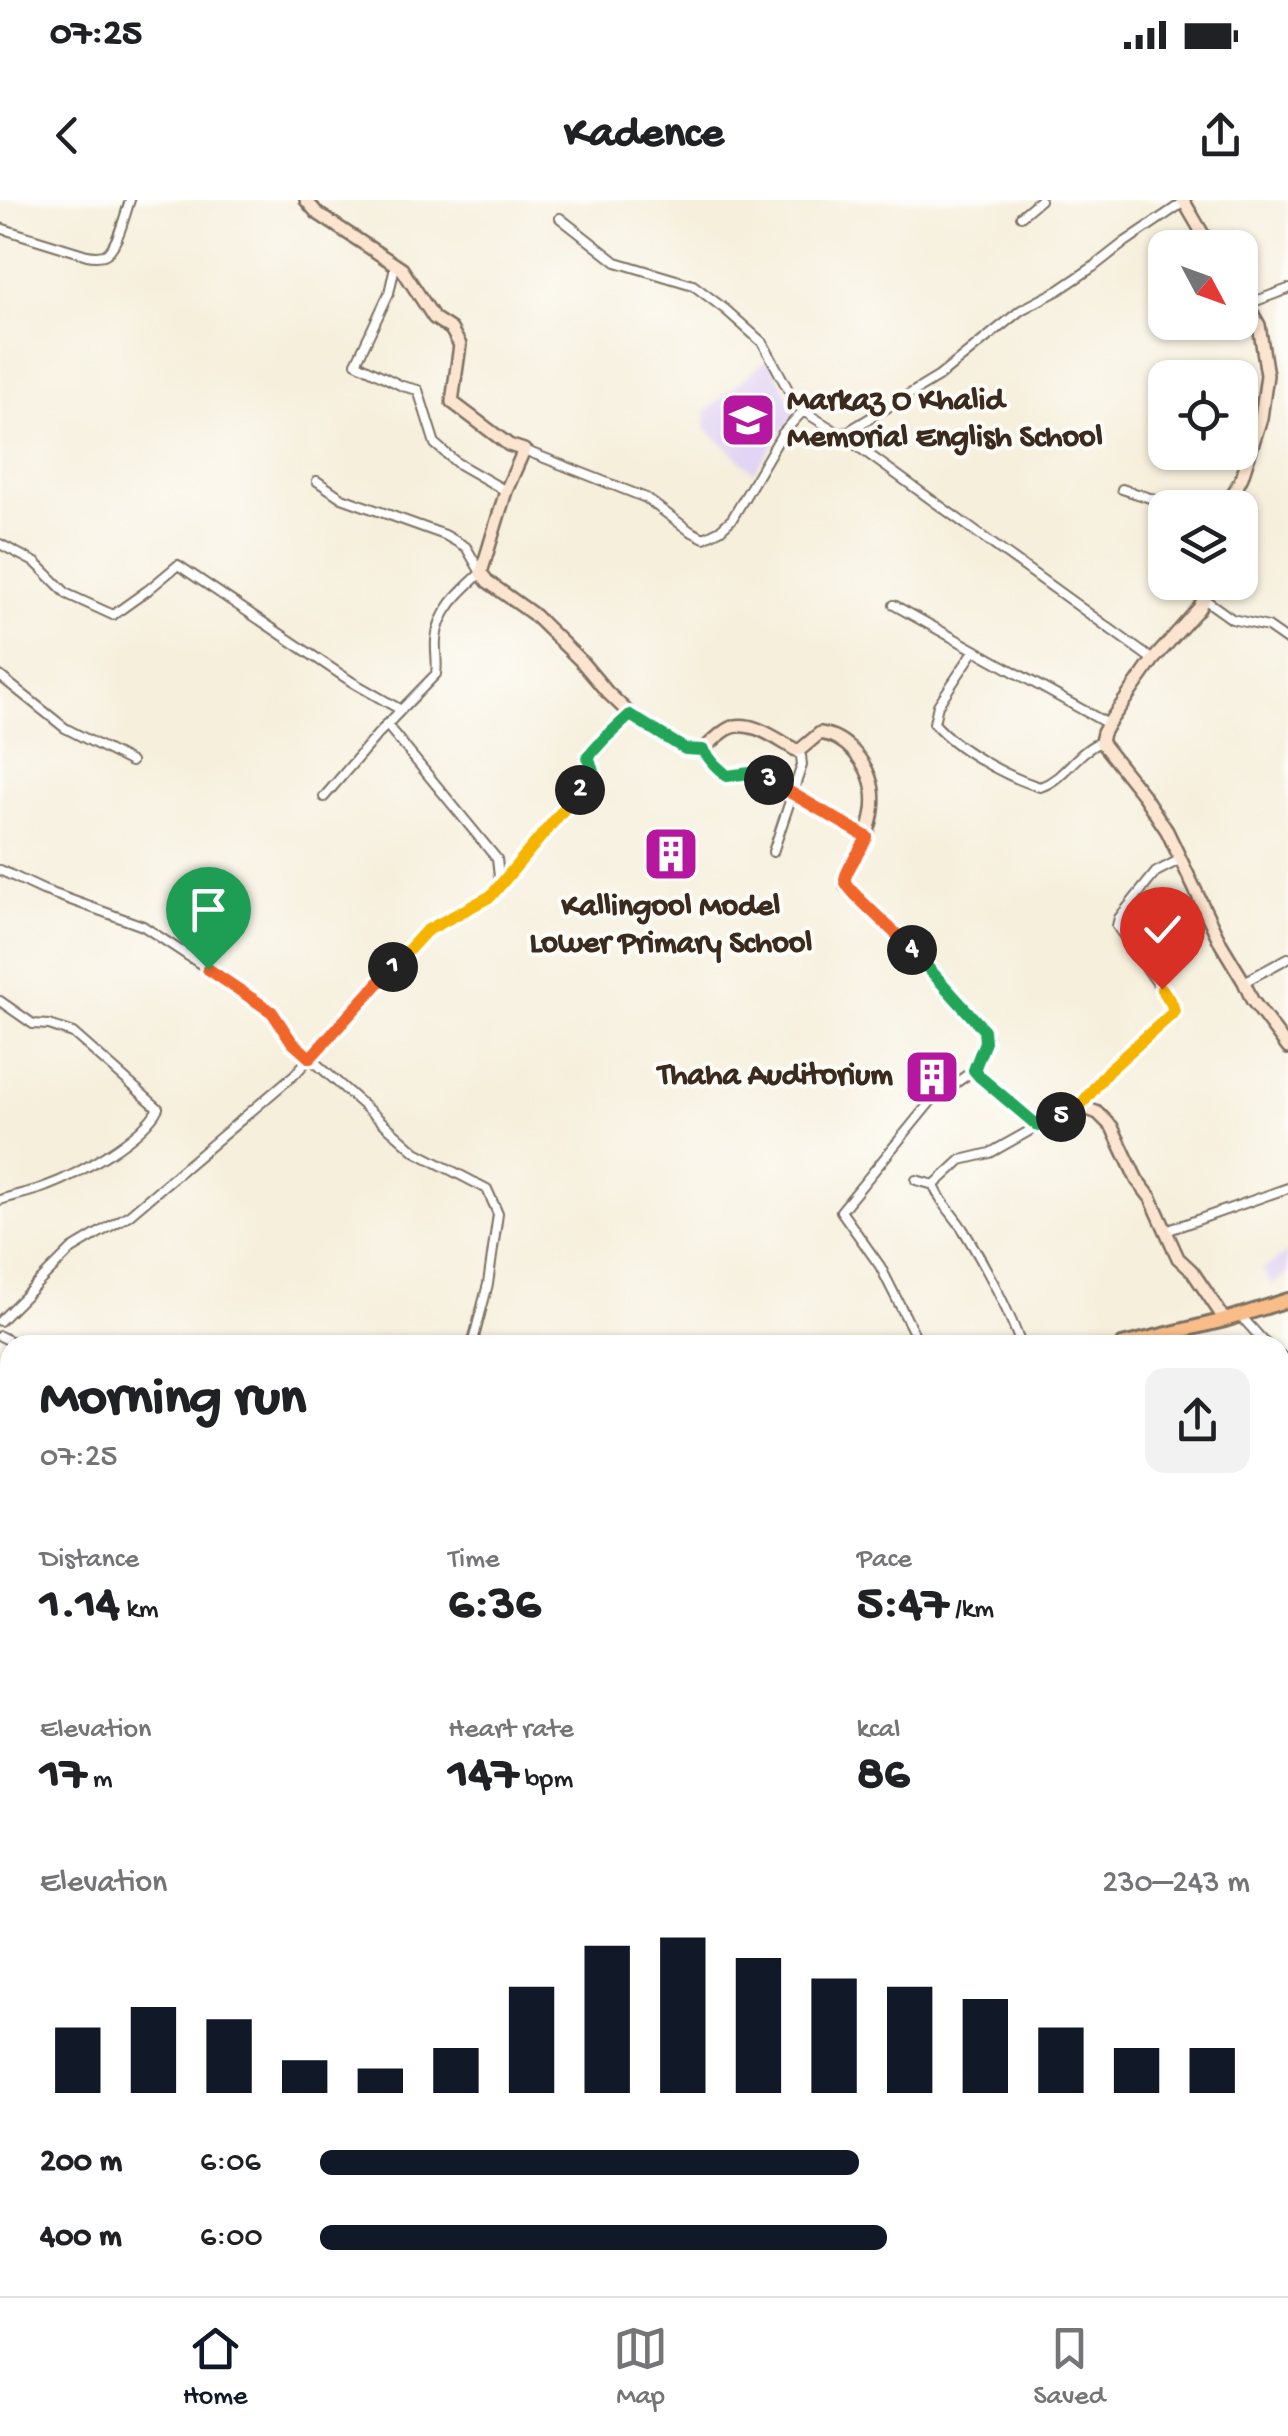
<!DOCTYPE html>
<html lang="en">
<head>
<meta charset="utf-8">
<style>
  body { margin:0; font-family:"Gochi Hand",sans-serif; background:#f2f2f2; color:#202124; height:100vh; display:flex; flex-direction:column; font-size:38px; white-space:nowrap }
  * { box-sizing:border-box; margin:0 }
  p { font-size:32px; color:#757577 }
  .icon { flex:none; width:55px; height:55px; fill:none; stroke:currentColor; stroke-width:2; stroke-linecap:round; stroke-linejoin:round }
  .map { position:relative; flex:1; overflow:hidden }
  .panel { position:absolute; left:0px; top:1135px; width:1290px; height:962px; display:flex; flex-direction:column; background:#fff; border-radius:30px 30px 0 0; box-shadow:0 2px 8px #0004 }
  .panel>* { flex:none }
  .needle { width:65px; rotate:131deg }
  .buttons { position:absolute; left:1148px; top:30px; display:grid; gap:20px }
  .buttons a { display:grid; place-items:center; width:110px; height:110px; border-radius:20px; background:#fff; box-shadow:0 2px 8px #0004; font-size:50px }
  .pin { position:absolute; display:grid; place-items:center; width:85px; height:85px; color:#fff; margin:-102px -42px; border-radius:50% 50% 50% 0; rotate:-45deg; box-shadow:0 0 10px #0007 }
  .pin .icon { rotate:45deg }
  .km { position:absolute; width:50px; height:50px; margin:-25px; border-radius:50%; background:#222; color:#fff; font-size:28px; line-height:50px; text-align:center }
  .round { display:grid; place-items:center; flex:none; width:105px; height:105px; border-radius:20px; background:#f2f2f2 }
  .headline { display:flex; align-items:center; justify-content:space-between; height:170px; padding:0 40px }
  h1 { font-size:55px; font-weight:800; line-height:75px }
  .metrics { display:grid; grid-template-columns:repeat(3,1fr); gap:15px; height:170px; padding:10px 40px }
  .metrics div { display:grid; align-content:center }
  .metrics b { font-size:50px; font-weight:800 }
  .metrics small { font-size:28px; font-weight:400 }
  .metrics p { font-size:28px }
  .chart { height:280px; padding:20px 40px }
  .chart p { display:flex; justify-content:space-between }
  .chart svg { width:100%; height:180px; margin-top:10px; stroke:#111827; stroke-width:6 }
  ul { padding:0 40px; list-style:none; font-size:32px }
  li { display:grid; grid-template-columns:160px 120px 1fr; align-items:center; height:75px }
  li i { height:25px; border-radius:12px; background:#111827 }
  .status { display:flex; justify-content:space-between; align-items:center; height:70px; padding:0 50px; background:#fff; direction:ltr }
  .status svg { height:28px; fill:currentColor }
  header { display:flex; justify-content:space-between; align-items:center; height:130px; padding:0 40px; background:#fff; font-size:45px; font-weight:800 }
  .tab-bar { display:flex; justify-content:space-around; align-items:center; height:140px; border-top:2px solid #e0e0e0; background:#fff; font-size:28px; color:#757577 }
  .tab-bar a { display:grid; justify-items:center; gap:5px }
  .tab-bar .active { color:#111827 }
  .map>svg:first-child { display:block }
  .built { fill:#e1d4f4 }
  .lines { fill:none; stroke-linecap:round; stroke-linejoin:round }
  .stream { stroke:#60b0db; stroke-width:2.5 }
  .minor-casing { stroke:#7c6f60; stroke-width:12 }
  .tertiary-casing { stroke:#7c6f60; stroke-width:15 }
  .secondary-casing { stroke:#7c6f60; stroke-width:16 }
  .primary-casing { stroke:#7c6f60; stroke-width:18 }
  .minor { stroke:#fff; stroke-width:8 }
  .tertiary { stroke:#fff; stroke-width:10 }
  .secondary { stroke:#fce5d0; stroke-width:11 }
  .primary { stroke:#f8bd89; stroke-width:12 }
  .split-1-casing { stroke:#fff; stroke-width:20 }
  .split-2-casing { stroke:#fff; stroke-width:20 }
  .split-3-casing { stroke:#fff; stroke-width:20 }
  .split-4-casing { stroke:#fff; stroke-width:20 }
  .split-5-casing { stroke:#fff; stroke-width:20 }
  .split-6-casing { stroke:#fff; stroke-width:20 }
  .split-1 { stroke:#f0652b; stroke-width:12 }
  .split-2 { stroke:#f5b400; stroke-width:12 }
  .split-3 { stroke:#22a559; stroke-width:12 }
  .split-4 { stroke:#f0652b; stroke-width:12 }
  .split-5 { stroke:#22a559; stroke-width:12 }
  .split-6 { stroke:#f5b400; stroke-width:12 }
  .labels { text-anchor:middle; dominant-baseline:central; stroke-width:8; stroke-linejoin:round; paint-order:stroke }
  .poi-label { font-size:32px; font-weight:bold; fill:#3b2a1e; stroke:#fdfcf7; text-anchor:start }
</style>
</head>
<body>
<div class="status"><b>07:25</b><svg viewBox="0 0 49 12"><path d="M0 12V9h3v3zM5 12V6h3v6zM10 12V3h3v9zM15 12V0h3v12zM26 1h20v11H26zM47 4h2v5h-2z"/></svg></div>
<header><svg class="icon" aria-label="back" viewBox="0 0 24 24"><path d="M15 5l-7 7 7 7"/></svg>Kadence<svg class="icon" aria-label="share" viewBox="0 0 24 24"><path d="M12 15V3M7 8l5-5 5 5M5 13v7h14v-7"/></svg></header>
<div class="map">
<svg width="1288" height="2096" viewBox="0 0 1288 2096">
  <rect width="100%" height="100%" fill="#fdfcf7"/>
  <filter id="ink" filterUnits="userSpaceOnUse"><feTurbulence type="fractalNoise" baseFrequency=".01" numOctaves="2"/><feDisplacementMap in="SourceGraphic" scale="20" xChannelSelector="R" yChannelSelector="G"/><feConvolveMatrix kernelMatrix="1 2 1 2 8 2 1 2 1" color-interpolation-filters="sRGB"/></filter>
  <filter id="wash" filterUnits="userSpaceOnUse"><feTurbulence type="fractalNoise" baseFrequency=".0048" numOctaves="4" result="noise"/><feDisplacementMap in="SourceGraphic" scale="40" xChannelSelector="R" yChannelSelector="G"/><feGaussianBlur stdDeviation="2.25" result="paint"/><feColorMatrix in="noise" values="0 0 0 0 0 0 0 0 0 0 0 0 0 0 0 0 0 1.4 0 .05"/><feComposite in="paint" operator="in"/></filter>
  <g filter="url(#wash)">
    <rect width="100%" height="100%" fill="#f6efdc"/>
    <path class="built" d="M769,158L795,212L754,272L705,228L706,211Z
      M1287,1053L1288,1073L1272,1085L1262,1070Z"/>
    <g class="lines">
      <path class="stream" d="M88,2096L96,2088"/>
    </g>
  </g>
  <g filter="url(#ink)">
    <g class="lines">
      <g class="minor-casing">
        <path id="minor" d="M1021,16L1040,0
          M560,18L616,62L693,85L726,110L763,143L791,195L803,211L842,235L1153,460
          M0,28L87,55C92,56 100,56 104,55C117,50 125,14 130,0
          M395,66L389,93L356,163L402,186L418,190L435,244L457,263L506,291
          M1248,104L1288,89
          M842,235L938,177L1021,110L1059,90L1093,67L1125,42L1184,2
          M524,250L646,298L690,331L704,338L720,330L732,319L782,234L803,211
          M1122,289L1181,308
          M0,344L36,363L67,394L113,415L148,390L178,365L352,482L401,510L436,474C438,462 435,452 436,440C438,411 461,391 481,373L466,347L445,335L342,298L317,281
          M1204,399L1232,419L1268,427L1288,441
          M894,405L1108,524
          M974,451L938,505L934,523C956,549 1007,577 1040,587C1065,579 1076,551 1101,542
          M0,476L65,528L131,562
          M386,524L497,659L500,685
          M703,550L714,564L727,575L750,573L765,577L866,636
          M324,597L377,535L401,510
          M773,652L802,565L801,556L796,550
          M0,670L43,690L143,726L273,812L292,842L416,952L487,989L498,1014L488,1084L472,1145
          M1244,782L1288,758
          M0,801L33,824L49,825L73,833L158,908C144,937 77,975 47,986C32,992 15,995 0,1000
          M1080,906L1108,871L1174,811L1172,804L1117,726L1119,718L1156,672L1181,659
          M916,980L934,985
          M1166,1031L1288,988
          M1240,1115L1267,1145
          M0,1121L72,1049L129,1015L295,874L426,731L491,696L594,574L588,557L604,539L631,515
          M0,1136L18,1145
          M920,1145L880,1066L841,1011L932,900L974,870
          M1021,1145C1007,1106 986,1067 964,1031C955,1016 939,1001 934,985L961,960L990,953L1038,926
          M1280,1155L1288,1161
          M1280,1274L1288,1268
          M0,1317L10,1308
          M1280,1470L1288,1482
          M1280,1522L1288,1518
          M0,1558L10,1564
          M1280,1635L1288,1644
          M1280,1722L1288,1713
          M0,2070L10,2083
          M14,2088L20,2096
          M847,2088L849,2096
          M1061,2088L1066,2096
          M101,2096L108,2088
          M526,2096L532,2088
          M936,2096L945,2088
          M1184,2096L1192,2088"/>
      </g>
      <g class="tertiary-casing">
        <path id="tertiary" d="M0,1226L10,1232"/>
      </g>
      <g class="secondary-casing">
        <path id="secondary" d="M306,0L317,13L402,69L434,118L451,129L460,145L452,202L509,245L524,250L506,291L481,373L488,382L533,414L580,460L607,492L631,515L685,549L703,550C711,543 719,534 728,529C749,517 778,540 796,550L801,549L820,533C834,535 845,542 854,552C891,593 869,636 845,677L846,686L904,740L980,825L986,836L974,870L980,877L1038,926L1048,925L1080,906L1098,913L1112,927L1137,980L1151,998L1178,1058L1192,1071L1225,1120
          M1183,0L1211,48
          M1226,308L1242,277L1261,218L1267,175L1259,125L1240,92
          M1212,382L1199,408L1153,460L1108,524L1103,533L1101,542L1143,595L1167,631L1221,744L1244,782L1252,800L1288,848"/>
      </g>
      <g class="primary-casing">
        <path id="primary" d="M1122,1145L1225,1120L1288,1100
          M0,1652L10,1645"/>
      </g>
      <use href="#minor" class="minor"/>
      <use href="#tertiary" class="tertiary"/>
      <use href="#secondary" class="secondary"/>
      <use href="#primary" class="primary"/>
    </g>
  </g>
  <g class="lines" filter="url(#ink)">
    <g class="split-1-casing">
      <path id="split-1" d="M208,769L272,812L292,842L310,858L393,767"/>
    </g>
    <g class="split-2-casing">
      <path id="split-2" d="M393,767L426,731L491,696L580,590"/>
    </g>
    <g class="split-3-casing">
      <path id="split-3" d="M580,590L594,574L588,557L604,539L630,515L685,549L703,550L714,564L727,576L750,573L769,580"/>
    </g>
    <g class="split-4-casing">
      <path id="split-4" d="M769,580L867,637C863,647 845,671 845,680C845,690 902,737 912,750"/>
    </g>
    <g class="split-5-casing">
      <path id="split-5" d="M912,750L984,830L985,842L974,870L980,877L1038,926L1048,925L1061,917"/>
    </g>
    <g class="split-6-casing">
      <path id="split-6" d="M1061,917L1080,906L1108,871L1174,812L1172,804L1162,789"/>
    </g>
    <use href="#split-1" class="split-1"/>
    <use href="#split-2" class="split-2"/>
    <use href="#split-3" class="split-3"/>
    <use href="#split-4" class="split-4"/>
    <use href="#split-5" class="split-5"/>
    <use href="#split-6" class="split-6"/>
  </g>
  <defs>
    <g id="school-square" transform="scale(2.875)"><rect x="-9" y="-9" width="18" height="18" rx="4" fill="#b5179e" stroke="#fdfcf7"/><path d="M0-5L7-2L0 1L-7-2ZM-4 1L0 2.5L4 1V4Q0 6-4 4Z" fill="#fff"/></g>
    <g id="building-square" transform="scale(2.875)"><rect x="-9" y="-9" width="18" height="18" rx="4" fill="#b5179e" stroke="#fdfcf7"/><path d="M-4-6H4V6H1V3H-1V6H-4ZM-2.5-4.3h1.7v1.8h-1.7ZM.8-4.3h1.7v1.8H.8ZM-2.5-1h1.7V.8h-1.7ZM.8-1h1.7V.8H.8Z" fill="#fff"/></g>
  </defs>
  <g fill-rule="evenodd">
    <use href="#school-square" x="748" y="220"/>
    <use href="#building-square" x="671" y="654"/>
    <use href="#building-square" x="932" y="877"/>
  </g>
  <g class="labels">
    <g class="poi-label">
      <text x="787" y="202">Markaz O Khalid<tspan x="787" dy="37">Memorial English School</tspan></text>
      <text x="671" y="708" text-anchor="middle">Kallingool Model<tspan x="671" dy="37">Lower Primary School</tspan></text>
      <text x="893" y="877" text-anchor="end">Thaha Auditorium</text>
    </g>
  </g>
</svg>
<div class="buttons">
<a><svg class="needle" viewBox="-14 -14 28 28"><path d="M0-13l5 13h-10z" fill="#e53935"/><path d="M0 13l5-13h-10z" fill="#757577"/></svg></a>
<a><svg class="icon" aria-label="locate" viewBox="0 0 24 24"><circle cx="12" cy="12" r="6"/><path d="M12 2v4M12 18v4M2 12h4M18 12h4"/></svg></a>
<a><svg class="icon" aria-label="layers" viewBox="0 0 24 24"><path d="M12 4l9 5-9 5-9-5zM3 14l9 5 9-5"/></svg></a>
</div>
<div class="pin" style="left:208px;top:769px;background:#1e9e55"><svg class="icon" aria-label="arrive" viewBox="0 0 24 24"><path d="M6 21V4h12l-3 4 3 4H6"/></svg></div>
<div class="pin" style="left:1162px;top:789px;background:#d93025"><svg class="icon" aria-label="check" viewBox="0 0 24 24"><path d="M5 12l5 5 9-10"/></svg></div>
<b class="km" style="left:393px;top:767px">1</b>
<b class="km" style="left:580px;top:590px">2</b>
<b class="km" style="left:769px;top:580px">3</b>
<b class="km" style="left:912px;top:750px">4</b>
<b class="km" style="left:1061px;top:917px">5</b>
<section class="panel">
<div class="headline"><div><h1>Morning run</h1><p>07:25</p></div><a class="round"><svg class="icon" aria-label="share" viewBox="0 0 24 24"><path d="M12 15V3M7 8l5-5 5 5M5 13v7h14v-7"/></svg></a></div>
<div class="metrics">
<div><p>Distance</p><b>1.14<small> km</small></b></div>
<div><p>Time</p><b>6:36</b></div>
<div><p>Pace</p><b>5:47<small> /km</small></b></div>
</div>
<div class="metrics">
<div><p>Elevation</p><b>17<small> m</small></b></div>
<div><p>Heart rate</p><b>147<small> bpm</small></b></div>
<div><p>kcal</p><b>86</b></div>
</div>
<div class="chart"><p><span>Elevation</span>230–243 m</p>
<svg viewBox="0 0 160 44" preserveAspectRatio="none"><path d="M5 44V28M15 44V23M25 44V26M35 44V36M45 44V38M55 44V33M65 44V18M75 44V8M85 44V6M95 44V11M105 44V16M115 44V18M125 44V21M135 44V28M145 44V33M155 44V33"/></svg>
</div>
<ul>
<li><b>200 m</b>6:06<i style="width:58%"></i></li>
<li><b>400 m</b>6:00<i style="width:61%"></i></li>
</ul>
</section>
</div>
<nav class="tab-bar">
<a class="active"><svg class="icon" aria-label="home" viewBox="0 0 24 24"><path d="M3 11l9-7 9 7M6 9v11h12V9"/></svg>Home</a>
<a><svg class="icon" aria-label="map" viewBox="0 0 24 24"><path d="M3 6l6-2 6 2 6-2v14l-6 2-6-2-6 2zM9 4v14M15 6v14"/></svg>Map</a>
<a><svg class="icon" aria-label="saved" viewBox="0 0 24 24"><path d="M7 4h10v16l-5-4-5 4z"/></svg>Saved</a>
</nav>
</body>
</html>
